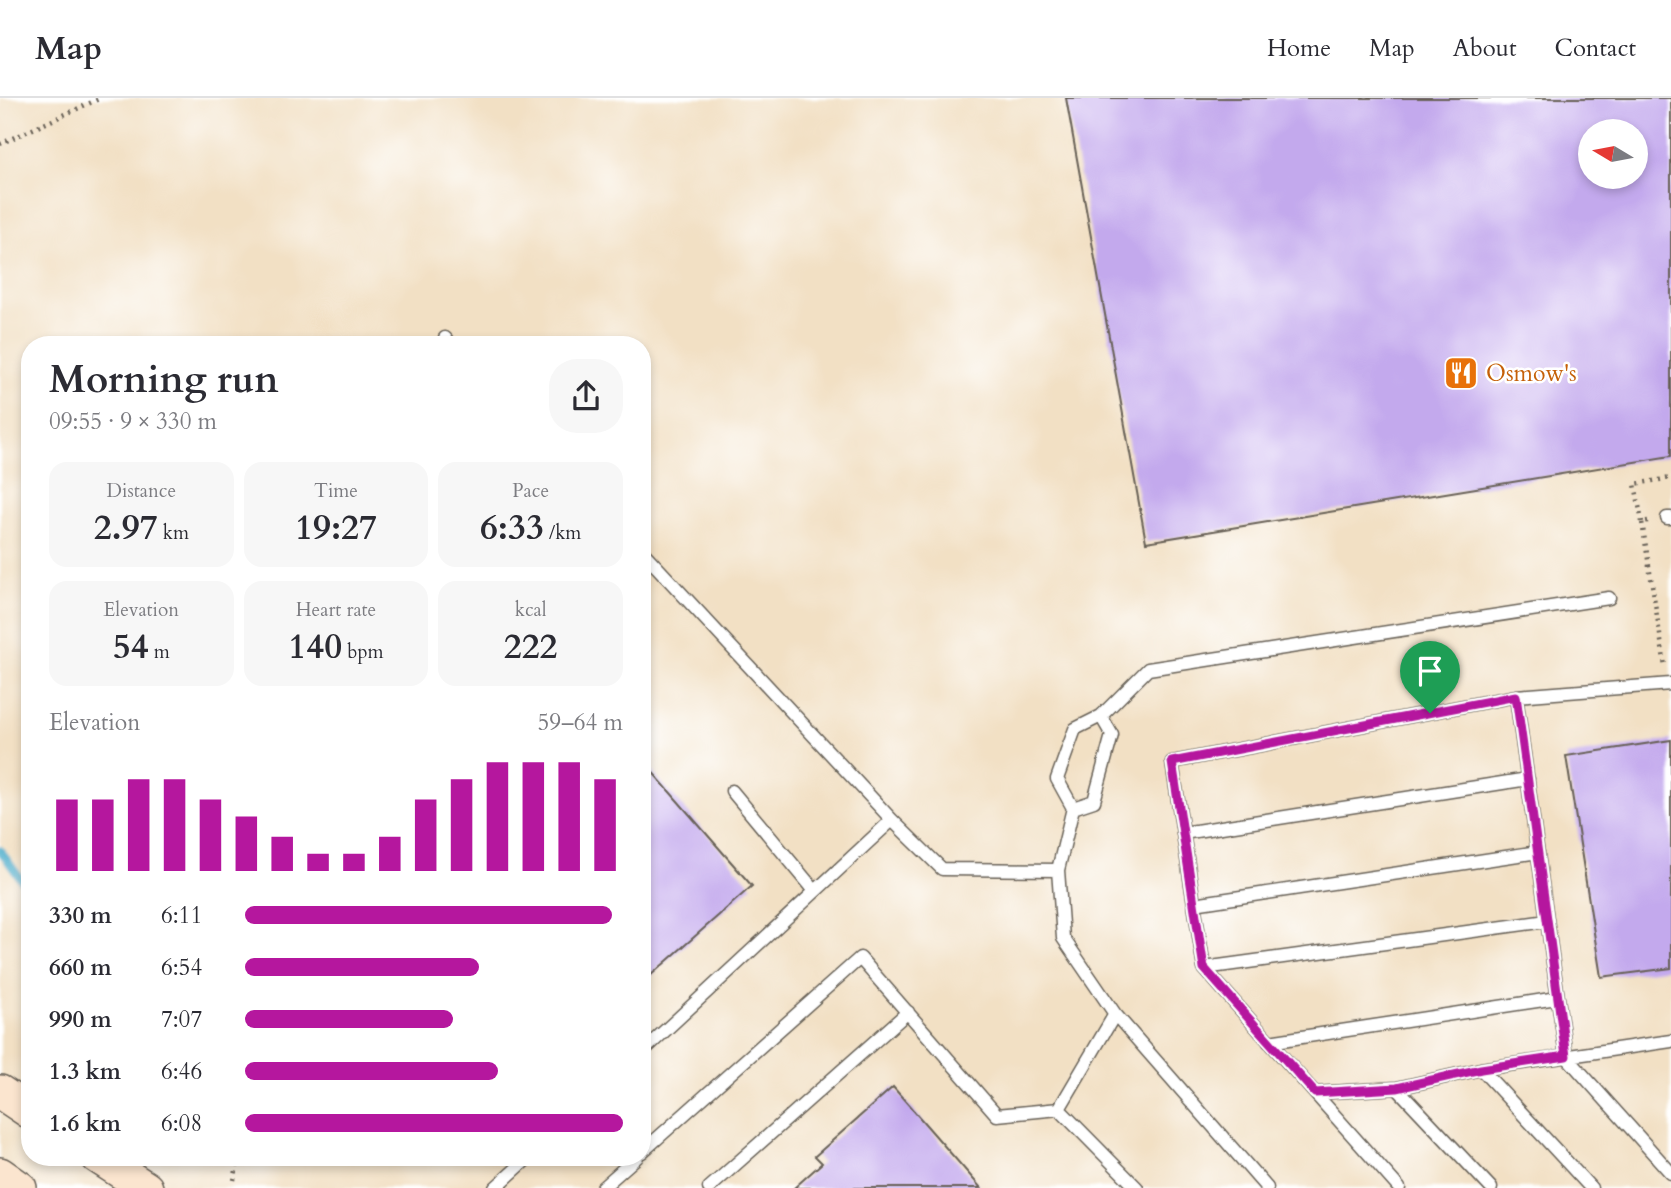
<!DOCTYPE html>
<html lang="en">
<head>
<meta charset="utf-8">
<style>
  body { margin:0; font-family:Cardo,serif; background:#f7f7f7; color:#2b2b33; height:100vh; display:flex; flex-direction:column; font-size:26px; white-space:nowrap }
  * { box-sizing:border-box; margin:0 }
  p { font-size:23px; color:#7c7c81 }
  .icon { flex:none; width:38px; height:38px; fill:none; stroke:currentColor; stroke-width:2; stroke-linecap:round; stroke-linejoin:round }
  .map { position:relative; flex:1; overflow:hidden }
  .drawer { position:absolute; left:21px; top:238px; width:630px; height:830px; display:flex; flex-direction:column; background:#fff; border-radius:28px; box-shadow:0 4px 10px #0003 }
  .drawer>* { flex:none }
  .needle { width:46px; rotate:280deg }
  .tools { position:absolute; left:1578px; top:21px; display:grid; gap:14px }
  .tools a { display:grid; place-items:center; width:70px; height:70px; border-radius:50%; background:#fff; box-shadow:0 4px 10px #0003; font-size:35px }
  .pin { position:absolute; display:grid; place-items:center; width:60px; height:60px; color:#fff; margin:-72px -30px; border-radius:50% 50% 50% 0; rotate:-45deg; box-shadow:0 0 7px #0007 }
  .pin .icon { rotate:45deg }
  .round { display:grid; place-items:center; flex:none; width:74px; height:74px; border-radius:28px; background:#f7f7f7 }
  .headline { display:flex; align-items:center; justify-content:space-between; height:119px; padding:0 28px }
  h1 { font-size:38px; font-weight:800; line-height:52px }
  .stats { display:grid; grid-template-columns:repeat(3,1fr); gap:10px; height:119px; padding:7px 28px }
  .stats div { display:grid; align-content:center; border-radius:18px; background:#f7f7f7; text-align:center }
  .stats b { font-size:35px; font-weight:800 }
  .stats small { font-size:19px; font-weight:400 }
  .stats p { font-size:19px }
  .chart { height:196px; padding:14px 28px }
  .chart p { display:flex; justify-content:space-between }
  .chart svg { width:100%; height:126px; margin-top:7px; stroke:#b5179e; stroke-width:6 }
  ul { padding:0 28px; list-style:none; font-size:23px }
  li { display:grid; grid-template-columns:112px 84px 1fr; align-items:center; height:52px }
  li i { height:18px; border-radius:9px; background:#b5179e }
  header { display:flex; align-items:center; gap:42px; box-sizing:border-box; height:98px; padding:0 35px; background:#fff; border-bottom:2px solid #e1e1e2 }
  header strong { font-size:33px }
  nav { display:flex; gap:38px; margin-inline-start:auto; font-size:24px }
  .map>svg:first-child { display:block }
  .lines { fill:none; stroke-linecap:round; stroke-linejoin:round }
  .stream { stroke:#4aabc9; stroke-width:8 }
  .building { fill:#c3a9ed; fill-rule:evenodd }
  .service-casing { stroke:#676157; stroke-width:15 }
  .secondary-casing { stroke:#676157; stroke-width:36 }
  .path { stroke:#676157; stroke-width:4.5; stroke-dasharray:2 5; stroke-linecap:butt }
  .service { stroke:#fff; stroke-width:12 }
  .secondary { stroke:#fbe5cf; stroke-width:33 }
  .route-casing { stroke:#fff; stroke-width:14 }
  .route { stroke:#b5179e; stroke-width:9 }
  .labels { text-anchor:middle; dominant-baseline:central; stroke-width:5; stroke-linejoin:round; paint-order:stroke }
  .food-label { font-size:23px; fill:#c56008; stroke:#fff; text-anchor:start }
</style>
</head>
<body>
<header>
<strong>Map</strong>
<nav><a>Home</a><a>Map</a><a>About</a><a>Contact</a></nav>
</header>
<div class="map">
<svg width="1671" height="1090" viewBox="0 0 1671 1090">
  <rect width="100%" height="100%" fill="#fff"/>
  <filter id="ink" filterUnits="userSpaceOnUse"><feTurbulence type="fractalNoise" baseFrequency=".0143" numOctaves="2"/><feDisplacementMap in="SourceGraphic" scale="14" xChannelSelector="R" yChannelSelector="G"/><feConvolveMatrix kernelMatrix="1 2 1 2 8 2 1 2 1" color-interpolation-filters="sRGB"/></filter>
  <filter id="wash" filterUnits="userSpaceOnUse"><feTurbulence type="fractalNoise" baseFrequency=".00686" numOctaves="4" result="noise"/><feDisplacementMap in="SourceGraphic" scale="28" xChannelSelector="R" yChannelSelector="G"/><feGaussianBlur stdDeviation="1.57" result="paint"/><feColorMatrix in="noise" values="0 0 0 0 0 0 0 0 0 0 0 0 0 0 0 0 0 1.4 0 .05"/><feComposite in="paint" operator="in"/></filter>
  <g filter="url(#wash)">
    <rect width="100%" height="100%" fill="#f2e0c4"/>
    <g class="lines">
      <path class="stream" d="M0,752L30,794"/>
    </g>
    <g id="blocks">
      <path class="building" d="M1066,0H1671V358L1146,444ZM1591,33H1636V79H1591Z
        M1671,642V870L1601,879L1566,658Z
        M642,662L752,788L642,885Z
        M893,989L981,1090H794L822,1065L815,1058Z"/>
    </g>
  </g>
  <g filter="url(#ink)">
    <use href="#blocks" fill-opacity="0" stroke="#676157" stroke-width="2"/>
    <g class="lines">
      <g class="service-casing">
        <path id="service" d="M445,240L451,247
          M1667,420H1671
          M642,453L892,722L942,771L1058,772
          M1516,598L1566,958L1671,1075
          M732,693L815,793
          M1073,710L1094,703L1112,637L1101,618
          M1183,735L1528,681
          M1194,806L1538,754
          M1204,870L1547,823
          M1115,916L1063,840L1058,772L1073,710L1057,681L1075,631L1101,618L1148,571L1609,500
          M1269,944L1557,900
          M642,954L892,722
          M1481,971L1591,1090
          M1397,990L1491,1090
          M1315,995L1397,990L1481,971L1671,943
          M1059,1011L1137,1090
          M642,1054L860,860L997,1017L1059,1011L1115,916L1267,1090
          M495,1090L529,1059
          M602,1090L637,1059
          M709,1090L908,914
          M1399,1090L1204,870L1172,664L1516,598L1671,586"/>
      </g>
      <g class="secondary-casing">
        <path id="secondary" d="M0,994L30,1014
          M98,1059L146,1090
          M0,1076L20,1090"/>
      </g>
      <path class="path" d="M0,46L101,0
        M1648,423L1642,424L1665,568
        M1642,424L1635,386L1671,380
        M234,1082L239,1059"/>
      <use href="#service" class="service"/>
      <use href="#secondary" class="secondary"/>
    </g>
  </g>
  <g class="lines" filter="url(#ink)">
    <g class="route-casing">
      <path id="route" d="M1516,598L1566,958L1481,971L1397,990L1315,995L1204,870L1172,664Z"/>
    </g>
    <use href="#route" class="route"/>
  </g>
  <defs>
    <g id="restaurant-square" transform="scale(1.75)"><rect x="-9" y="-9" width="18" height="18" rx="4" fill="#e8710a" stroke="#fff"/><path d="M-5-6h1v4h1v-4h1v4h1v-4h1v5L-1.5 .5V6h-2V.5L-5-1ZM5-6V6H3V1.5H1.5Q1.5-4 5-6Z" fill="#fff"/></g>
  </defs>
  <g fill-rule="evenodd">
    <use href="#restaurant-square" x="1461" y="275"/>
  </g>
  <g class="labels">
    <g class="food-label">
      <text x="1486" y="275">Osmow's</text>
    </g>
  </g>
</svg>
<div class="tools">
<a><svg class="needle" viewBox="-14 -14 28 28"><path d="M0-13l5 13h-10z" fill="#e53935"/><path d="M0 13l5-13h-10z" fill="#7c7c81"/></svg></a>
</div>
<div class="pin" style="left:1430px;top:615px;background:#1e9e55"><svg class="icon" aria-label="arrive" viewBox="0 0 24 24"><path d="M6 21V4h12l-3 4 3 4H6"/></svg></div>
<section class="drawer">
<div class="headline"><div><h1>Morning run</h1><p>09:55 · 9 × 330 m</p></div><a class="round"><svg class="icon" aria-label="share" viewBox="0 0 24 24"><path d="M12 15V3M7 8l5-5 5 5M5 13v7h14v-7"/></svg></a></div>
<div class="stats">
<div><p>Distance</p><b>2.97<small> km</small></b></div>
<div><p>Time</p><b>19:27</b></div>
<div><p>Pace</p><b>6:33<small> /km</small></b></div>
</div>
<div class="stats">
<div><p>Elevation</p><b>54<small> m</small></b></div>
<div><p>Heart rate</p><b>140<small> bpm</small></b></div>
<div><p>kcal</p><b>222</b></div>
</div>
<div class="chart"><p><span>Elevation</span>59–64 m</p>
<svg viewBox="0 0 160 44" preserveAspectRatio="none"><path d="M5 44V19M15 44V19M25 44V12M35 44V12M45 44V19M55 44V25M65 44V32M75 44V38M85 44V38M95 44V32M105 44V19M115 44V12M125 44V6M135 44V6M145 44V6M155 44V12"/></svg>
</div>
<ul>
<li><b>330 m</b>6:11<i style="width:97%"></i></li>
<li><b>660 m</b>6:54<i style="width:62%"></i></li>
<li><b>990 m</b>7:07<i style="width:55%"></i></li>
<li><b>1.3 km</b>6:46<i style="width:67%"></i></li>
<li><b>1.6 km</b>6:08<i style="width:100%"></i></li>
</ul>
</section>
</div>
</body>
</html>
